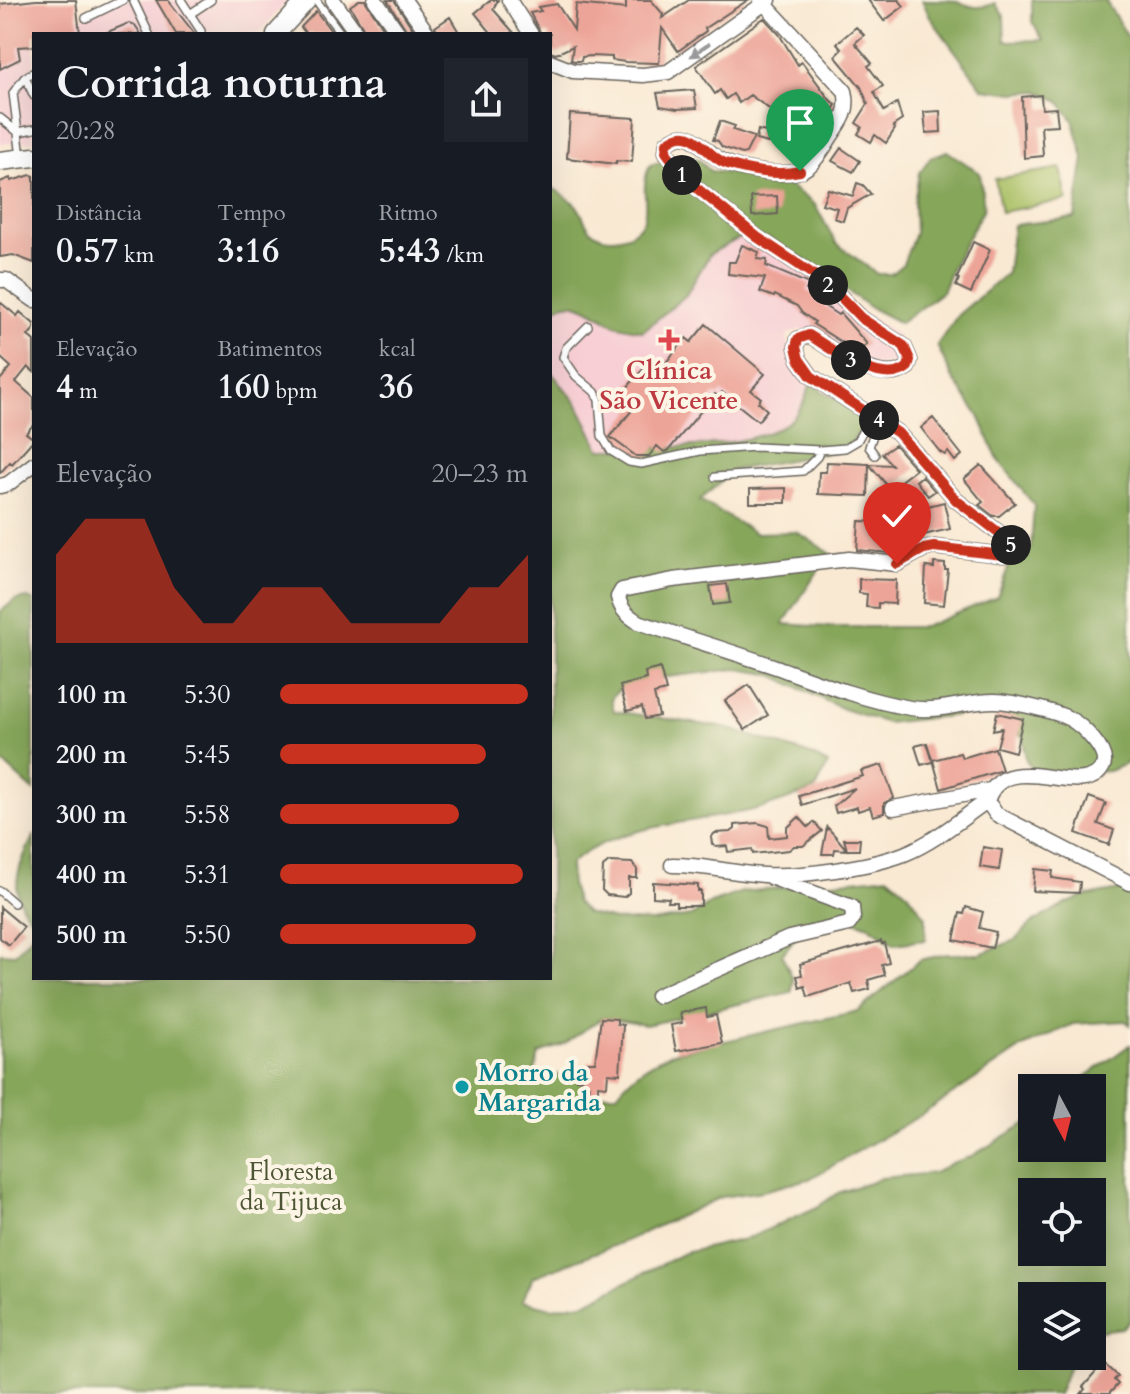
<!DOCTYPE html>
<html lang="pt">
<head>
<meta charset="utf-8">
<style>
  body { margin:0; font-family:Cardo,serif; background:#20242c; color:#f1f3f6; height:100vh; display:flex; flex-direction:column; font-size:30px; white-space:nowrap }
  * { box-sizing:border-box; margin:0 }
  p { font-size:26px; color:#9ea1a6 }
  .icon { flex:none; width:44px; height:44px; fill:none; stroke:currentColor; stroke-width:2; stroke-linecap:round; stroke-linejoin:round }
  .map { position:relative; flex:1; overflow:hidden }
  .side { position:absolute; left:32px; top:32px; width:520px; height:948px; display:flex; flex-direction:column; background:#171b24; border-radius:0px; box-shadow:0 8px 32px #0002 }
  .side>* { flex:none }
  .needle { width:52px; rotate:173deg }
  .fabs { position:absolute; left:1018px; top:1074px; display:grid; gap:16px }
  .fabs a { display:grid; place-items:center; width:88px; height:88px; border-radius:0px; background:#171b24; box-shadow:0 8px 32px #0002; font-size:40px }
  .pin { position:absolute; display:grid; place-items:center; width:68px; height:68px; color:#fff; margin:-82px -34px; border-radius:50% 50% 50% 0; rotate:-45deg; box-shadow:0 0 8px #0007 }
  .pin .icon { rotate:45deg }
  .km { position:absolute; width:40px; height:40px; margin:-20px; border-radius:50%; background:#222; color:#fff; font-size:22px; line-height:40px; text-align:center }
  .round { display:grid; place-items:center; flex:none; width:84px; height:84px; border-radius:0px; background:#20242c }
  .summary { display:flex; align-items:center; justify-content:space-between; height:136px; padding:0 24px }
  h1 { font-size:44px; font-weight:800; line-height:60px }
  .stats { display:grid; grid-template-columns:repeat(3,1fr); gap:12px; height:136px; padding:8px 24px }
  .stats div { display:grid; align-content:center }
  .stats b { font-size:34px; font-weight:800 }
  .stats small { font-size:22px; font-weight:400 }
  .stats p { font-size:22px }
  .chart { height:224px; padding:16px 24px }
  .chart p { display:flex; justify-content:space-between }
  .chart svg { width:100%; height:144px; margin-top:8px; fill:#c8321e; opacity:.7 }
  ul { padding:0 24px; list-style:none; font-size:26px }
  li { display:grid; grid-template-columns:128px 96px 1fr; align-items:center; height:60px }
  li i { height:20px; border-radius:10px; background:#c8321e }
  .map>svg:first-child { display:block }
  .built { fill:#f7cfd4 }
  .green { fill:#a8bf64; stroke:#626e40; stroke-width:2 }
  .forest { fill:#86a65a; stroke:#51613b; stroke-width:2; fill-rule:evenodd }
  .building { fill:#eda498 }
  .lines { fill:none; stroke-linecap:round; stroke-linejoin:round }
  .lane-casing { stroke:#69645c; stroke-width:10 }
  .street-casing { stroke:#69645c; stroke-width:17 }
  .secondary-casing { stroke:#69645c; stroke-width:21 }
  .lane { stroke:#fff; stroke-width:7 }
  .street { stroke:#fff; stroke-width:14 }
  .secondary { stroke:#fff; stroke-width:18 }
  .oneway { fill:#999 }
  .route-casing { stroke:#fff; stroke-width:16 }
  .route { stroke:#c8321e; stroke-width:10 }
  .health-dot { fill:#e0444e; stroke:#fcf5e5; stroke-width:3 }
  .culture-dot { fill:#0f9aa8; stroke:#fcf5e5; stroke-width:3 }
  .labels { text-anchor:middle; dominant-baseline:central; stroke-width:8; stroke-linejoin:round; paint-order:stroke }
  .health-label { font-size:26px; font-weight:bold; fill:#be3a42; stroke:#fcf5e5 }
  .culture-label { font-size:26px; font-weight:bold; fill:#0d838f; stroke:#fcf5e5; text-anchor:start }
  .park-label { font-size:26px; fill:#4d5535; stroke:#fcf5e5 }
</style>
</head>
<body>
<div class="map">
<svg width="1130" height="1394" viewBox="0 0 1130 1394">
  <rect width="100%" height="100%" fill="#fcf5e5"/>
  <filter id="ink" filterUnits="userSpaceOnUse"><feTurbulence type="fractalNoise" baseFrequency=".0125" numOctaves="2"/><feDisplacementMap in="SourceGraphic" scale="16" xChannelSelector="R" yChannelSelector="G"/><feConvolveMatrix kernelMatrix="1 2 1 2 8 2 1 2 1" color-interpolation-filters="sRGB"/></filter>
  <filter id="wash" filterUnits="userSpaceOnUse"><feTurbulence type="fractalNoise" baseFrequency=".006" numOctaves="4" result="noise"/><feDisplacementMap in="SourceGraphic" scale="32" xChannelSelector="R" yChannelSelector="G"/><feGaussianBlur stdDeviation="1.8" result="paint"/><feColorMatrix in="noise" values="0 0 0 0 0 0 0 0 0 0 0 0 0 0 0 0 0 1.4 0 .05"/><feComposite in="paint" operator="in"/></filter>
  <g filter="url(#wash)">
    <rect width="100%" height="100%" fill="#f9e9d3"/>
    <path class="built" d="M36,0H76L79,19L117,0H288L258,34H34V141L0,144V4Z
      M745,235L897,335L901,360L861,369L801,329L787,335L788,344L825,375L811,384L798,414L777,429L755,439L689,447L600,449L577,403L550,371V313L557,307L576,303L590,307L615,325L686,295L710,254Z"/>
    <path class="green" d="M1061,168L1067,200L1001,212L995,179Z"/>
    <path class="forest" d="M922,0C932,0 947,0 956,1C971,7 979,10 995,3L1004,16L1005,41L1043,40L1032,22V0H1105L1130,40V762L1109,771L1037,776L1026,760L1023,738L1008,717L978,707L957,715L887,723L843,709L770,674L737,669L649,679L622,687L611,698L614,711L727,728L811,755L828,764L816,789C797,796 777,804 757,809C699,823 617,823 570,864L571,884L576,902L586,913L615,920L651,922L691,916L711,903L742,892L888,876L907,892L926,917L925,940L894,944L869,926L838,915L802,929L782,955L793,979L792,992L646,1025L602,1018L564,1044L539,1054L535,1071L580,1079L594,1094H617C633,1073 648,1064 672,1053L858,1011L920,960L947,954H980L1015,940L1032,923L1068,903L1083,897L1130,888V1025L1126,1021L1073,1024L1023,1047L923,1114L809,1179L763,1191L721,1197L628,1240L533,1277L522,1301L553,1308L587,1302L684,1253L749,1238L817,1207L838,1193L881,1178L934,1173L952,1163L970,1157L1032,1120V1148H1092V1088H1070L1130,1045V1320L1122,1328L1092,1332V1296H1032V1356H1073L1058,1394H0V953L15,954L34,932V978H550V371L577,403L600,449C647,447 770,453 798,412C804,404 807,393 811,384L867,419L848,449L734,470L700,500L755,533L797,532L830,553L783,624L829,627H924L997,597L1011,560L1031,548L1034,505L997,458L979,416L953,379L937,345L958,315L1007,273L1013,225L1075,218L1084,158L1073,120L1058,100L1038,91L1015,93L983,89L930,17ZM1032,1192H1092V1252H1032Z
      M947,151L980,173L984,208L953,265L942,292L900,323L869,307L803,258L769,239L745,235L710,254L686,295L643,331C633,329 621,328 612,323C591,311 572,292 550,313V186C558,192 569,198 576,205C583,213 584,225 593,232C608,243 635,238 643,221C650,206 639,188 650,165L679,156L698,159L710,171L769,177L790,186L815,205L836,243L877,274H891L903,264L915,233L914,203L919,173L930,158Z
      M28,598L34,601V791L0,760V612L15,600Z
      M34,835V921C5,895 19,864 34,835Z"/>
    <g id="blocks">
      <path class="building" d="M36,0H76L80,34H34V46L18,47L20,59L0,69V4Z
        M156,0H168L195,34H176Z
        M359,0H365L387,34H367L350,6Z
        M387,0H394L416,34H409Z
        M491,0H498L493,9L515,34H492L475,13Z
        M626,0H651L663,14L662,18L689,0H748L705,28L706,31L678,51L662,28L659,63H656L625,62L612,60V57L591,56L582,57L581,61H575L571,60L573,46L556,54L550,52V34H541L530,13L541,11L538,7L557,4L574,30L576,4L626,9Z
        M868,0H899L904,6L884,21Z
        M316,11L331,31L333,34H306L301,27Z
        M450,17L460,34H438L435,27Z
        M764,18L779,34L798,65L802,62L830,100L836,105L817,133L814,130L809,135L802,129L806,124L790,103L780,100L772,111L750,95L739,103L733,94L726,99L720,90L715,94L696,66Z
        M129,23L135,25L141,34H103Z
        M856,27L864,35L855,43L872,63L868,66L883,86L874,92L884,111L897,103L902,120L893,126L895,129L886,143L875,135L871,142L858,134L862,127L856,123L868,104L861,87L835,56L842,49L837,43Z
        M694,90L697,108L677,109L660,106L657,93Z
        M1041,95L1042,109L1056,108L1058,125L1041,126L1043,156L1024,158L1022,97Z
        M940,111L941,132L926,133L924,112Z
        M570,114L635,118L632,162L616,161V164L567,158Z
        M720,121L735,126L733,130L754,137L746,153L742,154L722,147L718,141L713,140Z
        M758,130L770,133L768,143L756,140Z
        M841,148L860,161L853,172L832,161Z
        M31,175L34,176V263L13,255L0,257V182L10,178L11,181Z
        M857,183L863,185L871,194L847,208L843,221L834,218L837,208L822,204L828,189L853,196Z
        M777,196L778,214L752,216L751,197Z
        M973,242L990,250L971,293L956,286L959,279L957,278Z
        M742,245L759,252L757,259L767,260L766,266L809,284L806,290L815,296L814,299L838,315L840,313L867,344L857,352L813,324L815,322L802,313L797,306L775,295L774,297L760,292L765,278L728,274L729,262H735Z
        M0,302L17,316L20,312L34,324V329L28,336L34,341V372L28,367L16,382L34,398V424L26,433L34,439L12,464L10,462L0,473V380L11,367L0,357Z
        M706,324L765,374L751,390L761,398L758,402L767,410L758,421L722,392L718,396L715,394L668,451L664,452L657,446L649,456H636L610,437L633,409L619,397L645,367L655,376L686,338L691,342Z
        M933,418L962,455L955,461L948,452L945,455L940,452L921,428Z
        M895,445L916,469L890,489L869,464L892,465L882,454Z
        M827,462L869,464L868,496L818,494L819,472H826Z
        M981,465L1015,503L999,516H993L979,505L983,502L964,479Z
        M922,476L935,491L928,496L916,481Z
        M786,488V503H750V489Z
        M944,502L950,529L919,536L916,525L912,526L908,511Z
        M859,521L882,522L881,533H888L887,540H891L890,553L857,550Z
        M934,563L945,564V570H948L944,605L924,603L926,567L934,568Z
        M859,579L896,580L895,604L878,603V608L866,607L867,594L859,593Z
        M727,584L730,603L713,605L710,586Z
        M660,668L666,691L654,694L659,716L645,719L642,707L627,711L620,686L646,679L645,672Z
        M749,685L768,715L745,730L725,701Z
        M997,713L1023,719L1015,752L997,747L1002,728L993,730Z
        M927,743L933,762L921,765L915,746Z
        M995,748L1002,770L941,789L933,760L960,753L962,758Z
        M882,765L894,798L884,803V813L873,816L870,807L858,811L857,807L836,813L834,806L855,788L802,805L799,796L863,776L861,771Z
        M1089,797L1106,803L1098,824L1114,830L1109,845L1076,833Z
        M799,817L808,827L814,822L822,831L803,846H794L789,850L753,854L752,849L728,852L727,846L716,847L712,844L711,837L715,833L731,832L735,829V825L758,823L768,826L769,838L787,836V828Z
        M827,827L837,838L847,850L835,849L834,854H822Z
        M844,839H860L859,850H847Z
        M983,847L1002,850L999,870L980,867Z
        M609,862L632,863L637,869V878H629V893L624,897L607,895L602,890L603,867Z
        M1035,869L1053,871L1052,878L1080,882L1079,893L1033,891Z
        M653,882L698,885V891H701V906H676V902H668L669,898L653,897Z
        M0,907L24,927L9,945L0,938Z
        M966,907L983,912L979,928L996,932L992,948L954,940L960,913L964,914Z
        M881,941L882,944L884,943L889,963L882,965L885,975L868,980L870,989L854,993L851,983L808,997L805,986L800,988L797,976L802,975L800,964Z
        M706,1008L707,1017L716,1015L722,1043L676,1051L671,1025L682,1023L680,1013Z
        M601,1018L617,1019V1024L623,1025L620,1074L608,1073L607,1086L598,1085V1092H588L589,1085H582L583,1080L576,1079L577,1065H588V1062H595Z
        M1104,1363L1118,1376L1114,1380L1118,1384L1109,1394H1081L1085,1389L1083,1387Z"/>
    </g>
  </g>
  <g filter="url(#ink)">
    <use href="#blocks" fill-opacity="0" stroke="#69645c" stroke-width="2"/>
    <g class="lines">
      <g class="lane-casing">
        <path id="lane" d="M133,0L149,34
          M181,0L190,14L211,0
          M316,0L341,34
          M190,14L201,31
          M86,18L123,0
          M25,77L34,96
          M0,118L18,132L34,129
          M21,157L13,93L25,77L34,72
          M588,326L566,348L563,357L576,376L595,392L599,400L602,436L611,451L629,462L641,464L700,451L756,447L820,450L845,448L857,441L871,416
          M875,455L869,447L875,429L880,422
          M715,477L803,471L817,457L820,450
          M0,891L14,903"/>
      </g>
      <g class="street-casing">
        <path id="street" d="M333,0L357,34
          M375,0L399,34
          M404,0L428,34
          M509,0L531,34
          M761,0L845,91C850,110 842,121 831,136C825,146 818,158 809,166C791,180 744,171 724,162C704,154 691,122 667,143L666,152L688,181L757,237L829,285L861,318L904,346L910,360L908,367C881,388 833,349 809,335L798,339L796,347L799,359L811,376L898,433L956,500L1006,538L1011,546L1008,553L1003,555L934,547L924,549L897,564L849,559L673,580L622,590L618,597C621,610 627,615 638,622C684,637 730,651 776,667C820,683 864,700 910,708C942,713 964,701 994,701C1011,701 1055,711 1070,719C1081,725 1110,752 1103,766C1085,804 1005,744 987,801L996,814L1130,883
          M550,62L573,71L643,75L668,72L769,0
          M0,280H6L34,300
          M0,486L8,484L34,464
          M893,808L990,790
          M672,865C706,865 731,873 764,875C800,877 870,867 904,854C934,842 961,819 987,801
          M657,996L789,938L849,924L853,918L852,907L770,877"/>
      </g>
      <g class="secondary-casing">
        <path id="secondary" d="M276,34L307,0
          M0,161L34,157"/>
      </g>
      <use href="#lane" class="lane"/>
      <use href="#street" class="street"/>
      <use href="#secondary" class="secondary"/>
    </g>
    <defs><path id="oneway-solid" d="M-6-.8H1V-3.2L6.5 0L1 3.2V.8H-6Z" transform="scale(2)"/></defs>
    <use class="oneway" href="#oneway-solid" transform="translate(700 50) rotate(145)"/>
  </g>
  <g class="lines" filter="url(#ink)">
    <g class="route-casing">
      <path id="route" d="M800,171C776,176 747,171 725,163C704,155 692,121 667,143L666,152L688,181L757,237L829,285L861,318L904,346L910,360L908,367C882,389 832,349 809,335L798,339L796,347L799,359L811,376L898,433L956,500L1006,538L1011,546L1008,553L1003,555L934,547L924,549L897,564"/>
    </g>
    <use href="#route" class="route"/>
  </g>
  <path class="health-dot" d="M665 328h8v8h8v8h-8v8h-8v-8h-8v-8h8z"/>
  <circle class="culture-dot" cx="462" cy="1087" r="8"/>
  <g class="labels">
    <g class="health-label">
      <text x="669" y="370">Clínica<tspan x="669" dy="30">São Vicente</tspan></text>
    </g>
    <g class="culture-label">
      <text x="478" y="1072">Morro da<tspan x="478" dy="30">Margarida</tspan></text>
    </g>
    <g class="park-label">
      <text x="291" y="1171">Floresta<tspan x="291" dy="30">da Tijuca</tspan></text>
    </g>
  </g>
</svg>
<div class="fabs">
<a><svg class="needle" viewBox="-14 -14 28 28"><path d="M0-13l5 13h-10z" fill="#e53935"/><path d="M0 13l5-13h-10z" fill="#9ea1a6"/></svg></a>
<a><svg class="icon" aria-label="locate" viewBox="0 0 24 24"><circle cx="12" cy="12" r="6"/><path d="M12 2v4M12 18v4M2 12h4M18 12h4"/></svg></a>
<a><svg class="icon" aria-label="layers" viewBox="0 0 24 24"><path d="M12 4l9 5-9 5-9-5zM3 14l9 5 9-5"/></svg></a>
</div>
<div class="pin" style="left:800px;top:171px;background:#1e9e55"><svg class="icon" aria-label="arrive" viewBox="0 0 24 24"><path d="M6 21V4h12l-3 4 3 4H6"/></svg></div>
<div class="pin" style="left:897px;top:564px;background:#d93025"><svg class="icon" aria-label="check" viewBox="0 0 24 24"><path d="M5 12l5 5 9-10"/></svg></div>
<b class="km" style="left:682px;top:175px">1</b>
<b class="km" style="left:828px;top:285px">2</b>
<b class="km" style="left:851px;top:360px">3</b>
<b class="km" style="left:879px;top:420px">4</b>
<b class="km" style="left:1011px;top:545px">5</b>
<section class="side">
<div class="summary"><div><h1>Corrida noturna</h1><p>20:28</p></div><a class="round"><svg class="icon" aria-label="share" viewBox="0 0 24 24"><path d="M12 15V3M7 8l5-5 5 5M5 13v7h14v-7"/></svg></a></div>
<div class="stats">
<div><p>Distância</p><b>0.57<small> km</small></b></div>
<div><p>Tempo</p><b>3:16</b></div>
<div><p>Ritmo</p><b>5:43<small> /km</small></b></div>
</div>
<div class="stats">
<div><p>Elevação</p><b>4<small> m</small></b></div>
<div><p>Batimentos</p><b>160<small> bpm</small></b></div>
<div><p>kcal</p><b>36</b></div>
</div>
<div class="chart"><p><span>Elevação</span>20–23 m</p>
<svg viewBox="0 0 160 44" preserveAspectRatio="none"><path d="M0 44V17L10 6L20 6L30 6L40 27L50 38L60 38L70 27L80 27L90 27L100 38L110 38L120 38L130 38L140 27L150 27L160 17V44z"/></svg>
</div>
<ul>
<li><b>100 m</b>5:30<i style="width:100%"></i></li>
<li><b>200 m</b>5:45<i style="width:83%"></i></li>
<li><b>300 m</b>5:58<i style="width:72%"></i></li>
<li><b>400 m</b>5:31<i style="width:98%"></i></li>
<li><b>500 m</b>5:50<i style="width:79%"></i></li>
</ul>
</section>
</div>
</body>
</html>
